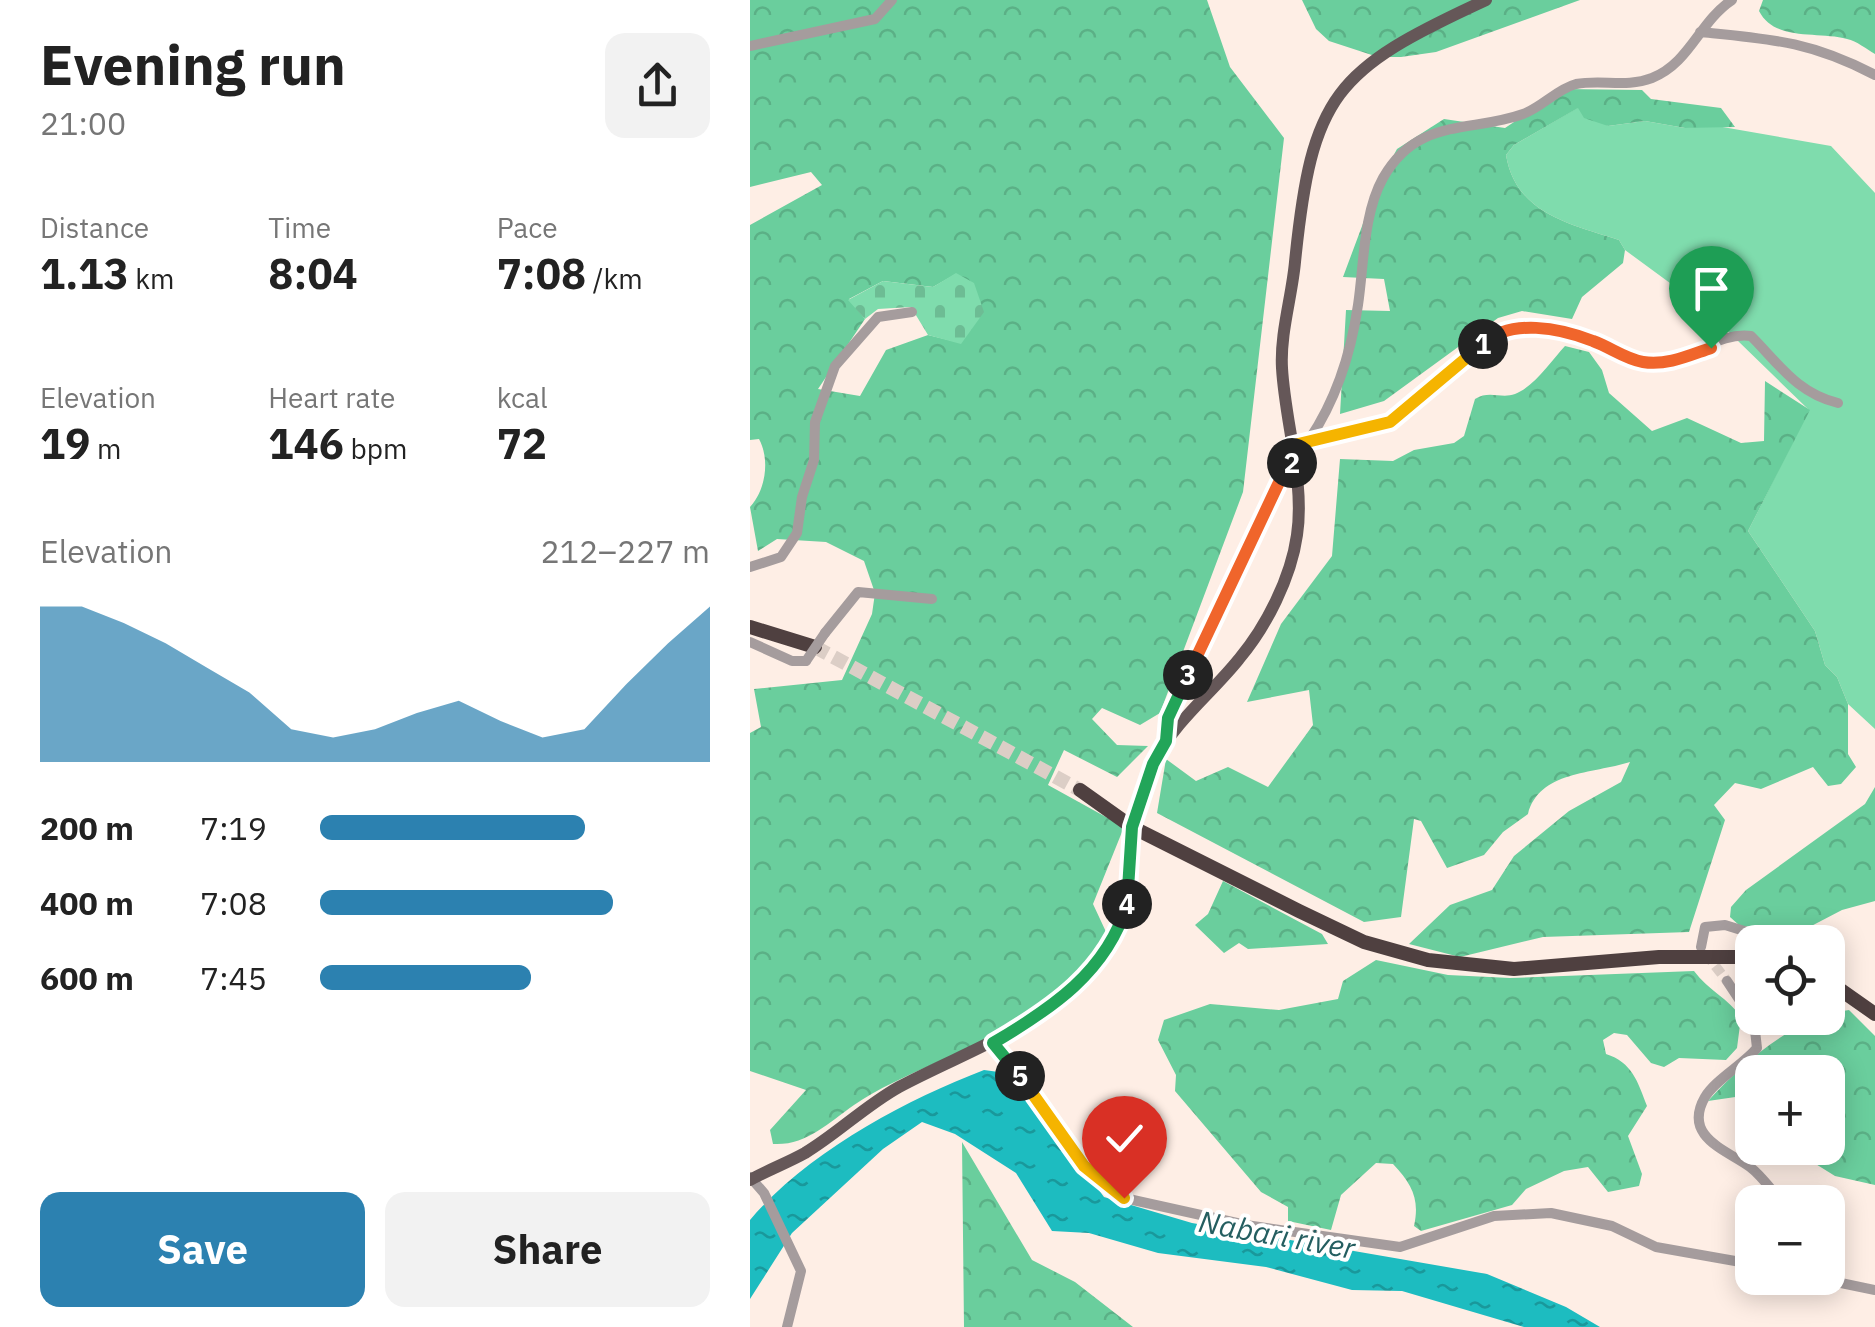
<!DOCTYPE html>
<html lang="en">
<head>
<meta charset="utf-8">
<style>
  body { margin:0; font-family:"IBM Plex Sans",sans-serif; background:#f2f2f2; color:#222; height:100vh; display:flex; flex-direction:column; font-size:38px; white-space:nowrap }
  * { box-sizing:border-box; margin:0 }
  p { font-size:32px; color:#767676 }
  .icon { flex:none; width:55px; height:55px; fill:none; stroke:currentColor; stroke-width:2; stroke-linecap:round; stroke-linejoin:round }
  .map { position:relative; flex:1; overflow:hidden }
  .sheet { display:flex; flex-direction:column; background:#fff; width:750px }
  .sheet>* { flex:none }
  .buttons { position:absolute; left:985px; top:925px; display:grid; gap:20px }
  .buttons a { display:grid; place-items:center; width:110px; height:110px; border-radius:20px; background:#fff; box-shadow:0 5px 25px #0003; font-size:50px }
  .pin { position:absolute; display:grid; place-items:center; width:85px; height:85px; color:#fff; margin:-102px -42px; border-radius:50% 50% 50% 0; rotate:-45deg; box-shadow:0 0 10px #0007 }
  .pin .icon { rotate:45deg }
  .km { position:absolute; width:50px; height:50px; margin:-25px; border-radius:50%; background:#222; color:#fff; font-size:28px; line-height:50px; text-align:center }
  .round { display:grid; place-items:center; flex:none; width:105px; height:105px; border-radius:20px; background:#f2f2f2 }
  .head { display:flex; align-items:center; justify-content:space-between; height:170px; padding:0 40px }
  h1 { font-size:55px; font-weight:800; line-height:75px }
  .metrics { display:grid; grid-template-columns:repeat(3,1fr); gap:15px; height:170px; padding:10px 40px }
  .metrics div { display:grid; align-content:center }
  .metrics b { font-size:42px; font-weight:800 }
  .metrics small { font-size:28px; font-weight:400 }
  .metrics p { font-size:28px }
  .chart { height:280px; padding:20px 40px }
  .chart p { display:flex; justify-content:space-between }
  .chart svg { width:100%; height:180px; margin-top:10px; fill:#2c81b0; opacity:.7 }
  .cta { display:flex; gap:20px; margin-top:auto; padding:20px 40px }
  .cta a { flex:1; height:115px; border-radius:20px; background:#2c81b0; color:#fff; font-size:40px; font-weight:800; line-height:115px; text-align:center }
  .cta a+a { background:#f2f2f2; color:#222 }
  ul { padding:0 40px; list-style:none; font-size:32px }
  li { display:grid; grid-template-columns:160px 120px 1fr; align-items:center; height:75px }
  li i { height:25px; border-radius:12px; background:#2c81b0 }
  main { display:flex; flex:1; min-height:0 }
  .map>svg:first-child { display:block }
  .green { fill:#7fdcad }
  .forest { fill:url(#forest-crowns); fill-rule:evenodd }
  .cemetery { fill:url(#cemetery-stones) }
  .water { fill:url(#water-ripples) }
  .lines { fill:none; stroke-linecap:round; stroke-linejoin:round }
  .minor-tunnel { stroke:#dccec6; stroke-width:10; stroke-dasharray:10 5; stroke-linecap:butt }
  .highway-tunnel { stroke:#dccec6; stroke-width:14; stroke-dasharray:14 7; stroke-linecap:butt }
  .minor { stroke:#a59c9d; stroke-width:10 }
  .major { stroke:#655758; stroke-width:12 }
  .highway { stroke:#4f4040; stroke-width:14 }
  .minor-bridge { stroke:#a59c9d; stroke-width:10 }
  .split-1-casing { stroke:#fff; stroke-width:20 }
  .split-2-casing { stroke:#fff; stroke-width:20 }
  .split-3-casing { stroke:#fff; stroke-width:20 }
  .split-4-casing { stroke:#fff; stroke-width:20 }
  .split-5-casing { stroke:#fff; stroke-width:20 }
  .split-6-casing { stroke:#fff; stroke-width:20 }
  .split-1 { stroke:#f0652b; stroke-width:12 }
  .split-2 { stroke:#f5b400; stroke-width:12 }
  .split-3 { stroke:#f0652b; stroke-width:12 }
  .split-4 { stroke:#22a559; stroke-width:12 }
  .split-5 { stroke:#22a559; stroke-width:12 }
  .split-6 { stroke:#f5b400; stroke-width:12 }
  .labels { text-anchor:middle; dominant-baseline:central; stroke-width:8; stroke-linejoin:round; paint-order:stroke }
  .water-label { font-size:30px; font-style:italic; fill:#245e60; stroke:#fff }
</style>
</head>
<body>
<main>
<section class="sheet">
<div class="head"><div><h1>Evening run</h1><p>21:00</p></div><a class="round"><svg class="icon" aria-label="share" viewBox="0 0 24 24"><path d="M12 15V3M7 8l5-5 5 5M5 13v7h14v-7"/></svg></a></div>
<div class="metrics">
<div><p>Distance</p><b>1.13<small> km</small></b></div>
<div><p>Time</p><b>8:04</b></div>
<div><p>Pace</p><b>7:08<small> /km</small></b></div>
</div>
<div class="metrics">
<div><p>Elevation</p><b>19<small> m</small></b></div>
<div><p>Heart rate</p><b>146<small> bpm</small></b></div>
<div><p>kcal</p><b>72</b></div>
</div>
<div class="chart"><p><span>Elevation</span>212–227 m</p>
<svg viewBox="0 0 160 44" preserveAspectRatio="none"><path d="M0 44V6L10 6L20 10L30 15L40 21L50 27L60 36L70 38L80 36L90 32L100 29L110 34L120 38L130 36L140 25L150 15L160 6V44z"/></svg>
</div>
<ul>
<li><b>200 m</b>7:19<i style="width:68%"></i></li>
<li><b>400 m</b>7:08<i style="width:75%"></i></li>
<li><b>600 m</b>7:45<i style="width:54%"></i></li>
</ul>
<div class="cta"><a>Save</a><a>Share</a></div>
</section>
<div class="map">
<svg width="1125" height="1327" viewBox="0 0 1125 1327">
  <defs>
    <pattern id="forest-crowns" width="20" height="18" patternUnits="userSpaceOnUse" patternTransform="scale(2.5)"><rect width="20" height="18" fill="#6ace9d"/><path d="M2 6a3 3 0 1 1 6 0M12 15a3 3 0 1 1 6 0" fill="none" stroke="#5bb086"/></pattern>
    <pattern id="cemetery-stones" width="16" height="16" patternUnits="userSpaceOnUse" patternTransform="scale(2.5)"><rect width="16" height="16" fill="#7fdcad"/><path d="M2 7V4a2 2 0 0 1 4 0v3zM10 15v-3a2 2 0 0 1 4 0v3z" fill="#6dbc94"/></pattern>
    <pattern id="water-ripples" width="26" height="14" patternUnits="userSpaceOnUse" patternTransform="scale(2.5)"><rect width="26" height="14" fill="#1dbcc0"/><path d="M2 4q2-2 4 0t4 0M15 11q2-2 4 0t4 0" fill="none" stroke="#19989b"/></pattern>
  </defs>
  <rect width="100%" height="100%" fill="#feeee5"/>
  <path class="green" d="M829,107L858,126L895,121L935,128L961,125L1081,146L1125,193V729L1098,704L1087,677L1075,665L1065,631L998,531L1059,410L954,308L875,250L869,240C820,224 766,214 756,155L764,145Z"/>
  <path class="forest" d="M0,0H457L480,67L534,138L493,492L410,713L390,725L352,708L342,719L367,745L398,746L367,777L314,750L298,785L374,827L343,904L357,934L353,944C337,964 321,985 301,1001C246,1046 164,1065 104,1105C78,1123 56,1146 23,1144L20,1130L56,1090L0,1071V733L11,727L4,689L92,680L122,614L125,593L114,561L76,542L27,539L8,551L0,507C16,490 20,459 9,439L0,440V225L72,185L61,172L0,187ZM206,274L211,343L178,335L136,350L110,396L68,389L115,319L99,299L133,281L183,287Z
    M552,0H830L686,52L651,57H628L579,41L566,29Z
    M1013,0H1125V54C1116,49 1107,41 1097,39C1068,31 1025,42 1009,11Z
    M814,89L892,90L901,99L971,108L985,127L935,128L895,121L858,126L834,118L828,108L764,145L756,155C766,214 820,224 869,240L875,250L873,263L832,297L822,319L772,311L748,318L634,401L590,414L596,310L640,311L634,279L593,277L627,186L647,149L694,119L755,128Z
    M815,346L839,352L852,370L859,393L902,431L937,418L991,443L1014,441L1015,381L1060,410L998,531L1065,631L1075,665L1087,677L1098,704V754L1106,767L1091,784L1078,786L1063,767L1011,789L985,783L964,805L975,820L939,932L793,937L710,957L659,944L700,905L742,890L764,856L819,811L871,782L880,762C842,774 789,771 778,814L753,832L734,855L697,868L671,821L664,819L651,917L614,922L407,813L416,759L446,781L478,767L518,787L563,725L559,690L497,702L531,624L582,556L590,459L643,461L664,450L704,443L714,436L725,399C739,390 751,399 765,394C784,387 802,360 815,346Z
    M1125,787V901L1092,910L1046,934L1044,942H1017L1005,927L990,926L980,917L981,907L996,890L1115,804Z
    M473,881L572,934L578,944L498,949L489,943L474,953L445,925L458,914Z
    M626,960L698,975L760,978L944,971C958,990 979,999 991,1017L987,1048L976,1060L929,1058L914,1067L901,1063L877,1035L864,1033L853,1040L856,1054C882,1062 888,1082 897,1106L878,1136L892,1174L889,1186L858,1192L838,1167L814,1171L776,1189L762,1205L671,1231L664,1226C670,1199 662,1184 643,1164L626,1163L591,1195L581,1230L538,1221V1207L511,1192L425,1091L426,1075L408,1040L414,1020L460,1004L529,1010L588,999L593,981Z
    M1099,1010L1125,1036V1185L1085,1176L1040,1148H1078V1072H1002V1103L999,1095L958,1101C996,1060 1047,1016 1099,1010Z
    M212,1142L282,1260L325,1282L383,1327H214Z"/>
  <path class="cemetery" d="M206,273L224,283L234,312L211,344L178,335L161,307L128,309L115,319L98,300L133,281L183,287Z"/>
  <path class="water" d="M234,1070L256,1073L270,1083L354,1197L442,1223L737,1274L816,1307L850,1327H774L652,1291L602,1290L516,1267L408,1253L339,1233L302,1231L266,1173L205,1134L172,1122L133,1149L42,1233L0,1299V1220C57,1153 153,1101 234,1070Z"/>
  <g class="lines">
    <path class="minor-tunnel" d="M956,954L977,981"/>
    <path class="highway-tunnel" d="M65,647L330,790"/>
    <path class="minor" d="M950,32C1021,39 1060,41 1125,75
      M0,46L125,19L142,0
      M559,440C586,400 601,353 608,305C614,265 613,214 633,178C668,117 720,133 773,114C792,107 807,89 826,84C852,79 876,88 902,78C940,63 949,22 982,0
      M540,446L640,423L744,334C776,324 814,329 845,342C861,348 878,360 896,362C935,367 965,331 1001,336C1029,364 1047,393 1088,403
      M0,567L31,557L47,533L52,497L64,460L65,422L85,366L128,317L162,312
      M75,633L108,592L182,599
      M0,642L42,661H56
      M416,741L418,718L532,476L543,471
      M951,947L955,927L975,925L1004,934L1010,942
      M977,981L1004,1022L1007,1048C993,1065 966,1079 955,1097C932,1137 977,1150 1000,1167C1012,1176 1022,1191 1032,1202
      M243,1043L335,1165L374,1198L496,1225L650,1247L744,1216L801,1213L862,1226L906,1247L1002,1264
      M0,1177L14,1193L51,1271L37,1327
      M1067,1278L1125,1290"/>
    <path class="major" d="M0,1180C18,1170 37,1163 55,1153C88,1133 115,1106 149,1087C220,1049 296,1027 348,962C395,903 371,824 406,759C427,719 461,694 489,659C516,627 541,578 547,535C555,482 535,422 532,368C530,333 542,296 545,262C562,94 584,70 736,0"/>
    <path class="highway" d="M0,627L65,647
      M330,790L382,827L549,911L614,942L678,960L764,969L909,957H1002
      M1078,981L1125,1014"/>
    <path class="minor-bridge" d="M56,661L75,633"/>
  </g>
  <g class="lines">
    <g class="split-1-casing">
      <path id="split-1" d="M733,344C761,318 810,328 843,341C860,347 875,359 893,362C917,366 940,355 961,348"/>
    </g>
    <g class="split-2-casing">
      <path id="split-2" d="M542,463L540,446L640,422L733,344"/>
    </g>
    <g class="split-3-casing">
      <path id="split-3" d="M438,675L532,476L543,471L542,463"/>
    </g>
    <g class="split-4-casing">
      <path id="split-4" d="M377,904L382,827L403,764L416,741L418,718L438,675"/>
    </g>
    <g class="split-5-casing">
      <path id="split-5" d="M270,1076L243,1043C301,1009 357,972 377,904"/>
    </g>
    <g class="split-6-casing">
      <path id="split-6" d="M270,1076L334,1166L374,1198"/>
    </g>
    <use href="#split-1" class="split-1"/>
    <use href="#split-2" class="split-2"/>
    <use href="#split-3" class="split-3"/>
    <use href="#split-4" class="split-4"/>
    <use href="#split-5" class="split-5"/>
    <use href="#split-6" class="split-6"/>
  </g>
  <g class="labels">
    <g class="water-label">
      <text transform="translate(527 1234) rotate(10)">Nabari river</text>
    </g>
  </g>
</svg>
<div class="buttons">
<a><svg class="icon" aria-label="locate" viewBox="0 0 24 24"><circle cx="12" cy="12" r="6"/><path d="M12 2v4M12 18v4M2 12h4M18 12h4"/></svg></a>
<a>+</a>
<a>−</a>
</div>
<div class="pin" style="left:961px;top:348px;background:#1e9e55"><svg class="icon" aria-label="arrive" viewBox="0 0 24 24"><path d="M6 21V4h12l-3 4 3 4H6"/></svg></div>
<div class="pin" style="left:374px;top:1198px;background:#d93025"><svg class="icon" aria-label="check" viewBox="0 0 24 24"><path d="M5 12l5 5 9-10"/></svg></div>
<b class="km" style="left:733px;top:344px">1</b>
<b class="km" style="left:542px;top:463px">2</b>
<b class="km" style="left:438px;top:675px">3</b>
<b class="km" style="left:377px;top:904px">4</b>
<b class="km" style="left:270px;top:1076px">5</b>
</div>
</main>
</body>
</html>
